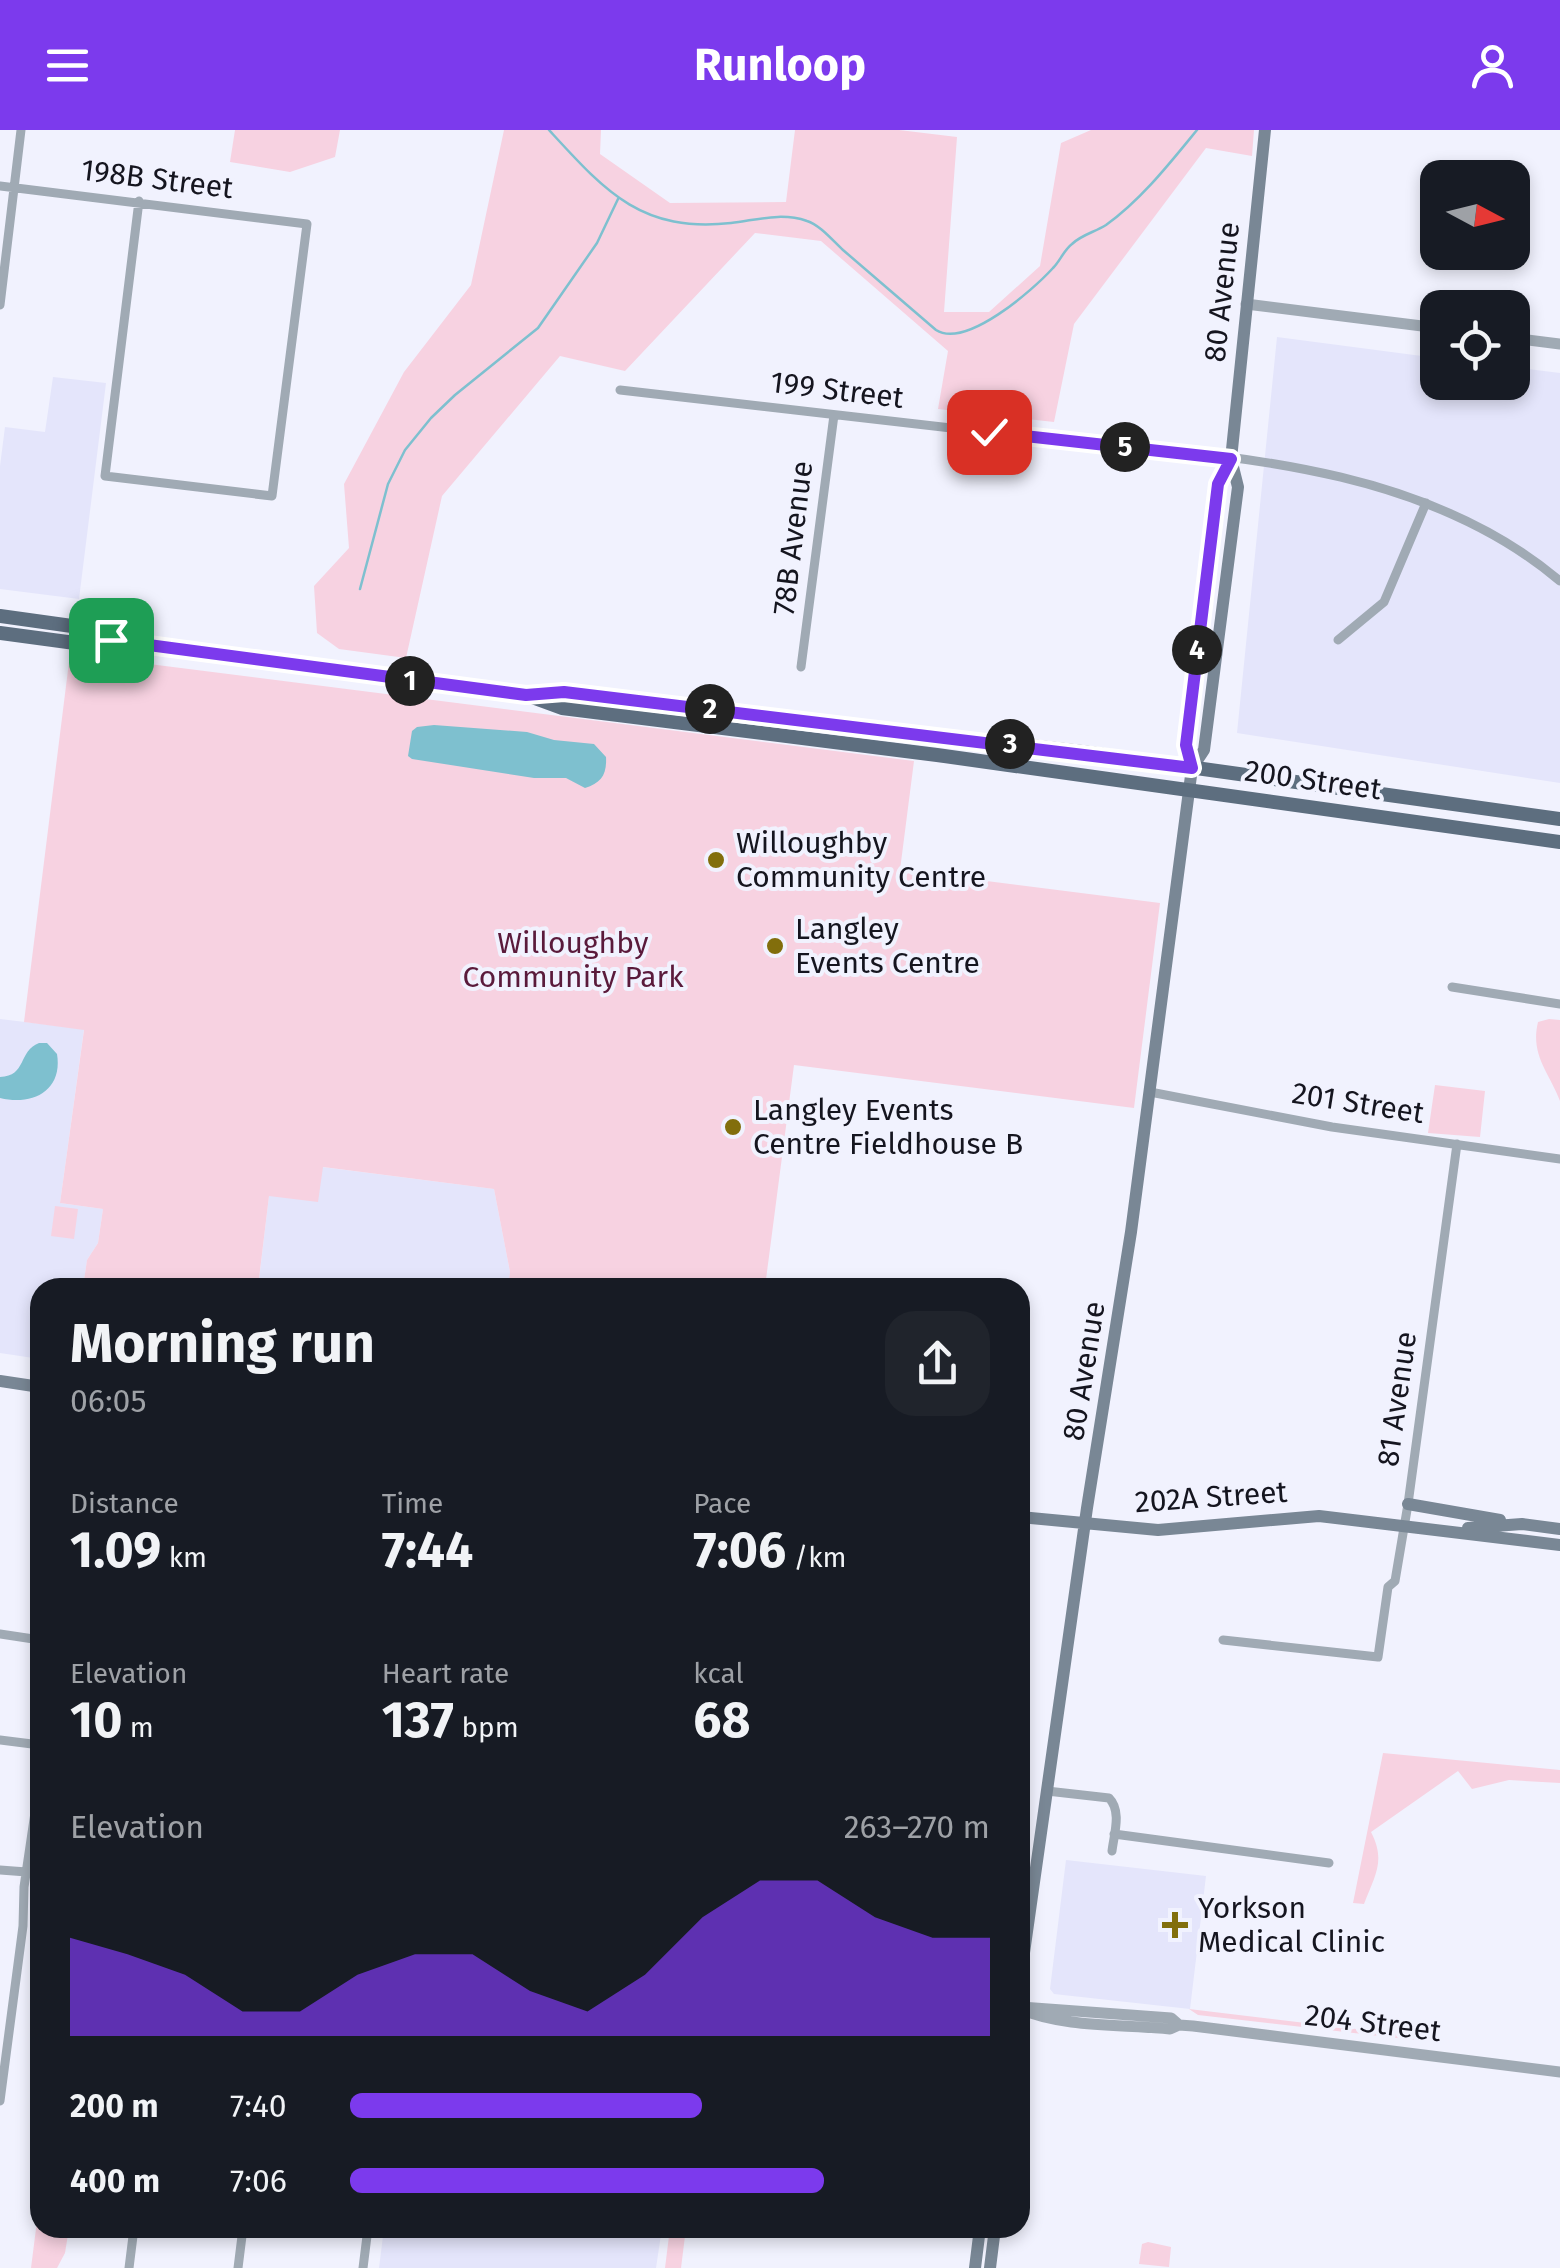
<!DOCTYPE html>
<html lang="en">
<head>
<meta charset="utf-8">
<style>
  body { margin:0; font-family:"Fira Sans",sans-serif; background:#20242c; color:#f1f3f6; height:100vh; display:flex; flex-direction:column; font-size:38px; white-space:nowrap }
  * { box-sizing:border-box; margin:0 }
  p { font-size:32px; color:#9ea1a6 }
  .icon { flex:none; width:55px; height:55px; fill:none; stroke:currentColor; stroke-width:2; stroke-linecap:round; stroke-linejoin:round }
  .map { position:relative; flex:1; overflow:hidden }
  .side { position:absolute; left:30px; top:1148px; width:1000px; height:960px; display:flex; flex-direction:column; background:#171b24; border-radius:30px; box-shadow:0 5px 15px #0003 }
  .side>* { flex:none }
  .needle { width:65px; rotate:97deg }
  .tools { position:absolute; left:1420px; top:30px; display:grid; gap:20px }
  .tools a { display:grid; place-items:center; width:110px; height:110px; border-radius:20px; background:#171b24; box-shadow:0 5px 15px #0003; font-size:50px }
  .pin { position:absolute; display:grid; place-items:center; width:85px; height:85px; color:#fff; margin:-42px; border-radius:20px; box-shadow:0 5px 15px #0006 }
  .km { position:absolute; width:50px; height:50px; margin:-25px; border-radius:50%; background:#222; color:#fff; font-size:28px; line-height:50px; text-align:center }
  .round { display:grid; place-items:center; flex:none; width:105px; height:105px; border-radius:30px; background:#20242c }
  .overview { display:flex; align-items:center; justify-content:space-between; height:170px; padding:0 40px }
  h1 { font-size:55px; font-weight:700; line-height:75px }
  .stats { display:grid; grid-template-columns:repeat(3,1fr); gap:15px; height:170px; padding:10px 40px }
  .stats div { display:grid; align-content:center }
  .stats b { font-size:50px; font-weight:700 }
  .stats small { font-size:28px; font-weight:400 }
  .stats p { font-size:28px }
  .chart { height:280px; padding:20px 40px }
  .chart p { display:flex; justify-content:space-between }
  .chart svg { width:100%; height:180px; margin-top:10px; fill:#7c3aed; opacity:.7 }
  ul { padding:0 40px; list-style:none; font-size:32px }
  li { display:grid; grid-template-columns:160px 120px 1fr; align-items:center; height:75px }
  li i { height:25px; border-radius:12px; background:#7c3aed }
  header { display:flex; justify-content:space-between; align-items:center; height:130px; padding:0 40px; background:#7c3aed; color:#fff; font-size:45px; font-weight:700 }
  .map>svg:first-child { display:block }
  .built { fill:#e4e5fb }
  .green { fill:#f7d2e1 }
  .water { fill:#7ec0cf }
  .lines { fill:none; stroke-linecap:round; stroke-linejoin:round }
  .stream { stroke:#7ec0cf; stroke-width:2.5 }
  .minor { stroke:#a0aab4; stroke-width:9 }
  .tertiary { stroke:#a0aab4; stroke-width:11 }
  .secondary { stroke:#798795; stroke-width:12 }
  .primary { stroke:#5d6e7f; stroke-width:14 }
  .route-casing { stroke:#fff; stroke-width:20 }
  .route { stroke:#7c3aed; stroke-width:12 }
  .poi-dot { fill:#826e0c; stroke:#f1f2fe; stroke-width:4 }
  .labels { text-anchor:middle; dominant-baseline:central; stroke-width:8; stroke-linejoin:round; paint-order:stroke }
  .street-label { font-size:30px; fill:#15151f; stroke:#f1f2fe }
  .poi-label { font-size:30px; fill:#15151f; stroke:#f1f2fe; text-anchor:start }
  .park-label { font-size:30px; fill:#5a1a3b; stroke:#f1f2fe }
</style>
</head>
<body>
<header><svg class="icon" aria-label="menu" viewBox="0 0 24 24"><path d="M4 6h16M4 12h16M4 18h16"/></svg>Runloop<svg class="icon" aria-label="person" viewBox="0 0 24 24"><circle cx="12" cy="8" r="4"/><path d="M4 21q1-7 8-7t8 7"/></svg></header>
<div class="map">
<svg width="1560" height="2138" viewBox="0 0 1560 2138">
  <rect width="100%" height="100%" fill="#f1f2fe"/>
  <path class="built" d="M1277,207L1437,228L1438,252H1512L1513,237L1560,243V653L1237,603Z
    M53,247L106,253L79,469L0,459V336L5,297L45,302Z
    M0,889L84,899L60,1073L103,1079L98,1113L87,1130L83,1157L40,1158V1229L0,1223Z
    M322,1037L494,1059L510,1142L508,1157L258,1158L269,1066Z
    M1066,1730L1206,1746L1190,1879L1054,1864L1050,1859Z
    M384,2098H662L656,2138H379Z"/>
  <path class="green" d="M235,0H340L335,27L290,42L230,32Z
    M504,0H601L600,24L670,73L786,72L795,0H899L957,7L944,182H989L1040,136L1061,13L1091,0H1254L1252,26L1206,18L1074,194L1054,292L938,279L948,221L821,111L755,103L625,241L560,226L442,366L406,528L339,519L317,503L314,456L349,418L344,354L404,242L471,155Z
    M70,524L914,631L900,740L1160,773L1134,978L794,935L765,1157H508L510,1142L494,1059L323,1037L318,1072L269,1066L258,1157H83L87,1130L98,1113L103,1079L60,1073L84,900L24,892Z
    M1549,889L1560,890V971C1549,942 1530,925 1538,892Z
    M1435,955L1485,961L1480,1007L1428,1003Z
    M55,1076L78,1079L74,1109L51,1106Z
    M1383,1623L1560,1640V1653L1509,1650L1472,1659L1458,1641L1371,1702C1386,1731 1375,1745 1364,1774L1353,1773Z
    M1189,1879L1423,1907V1911L1198,1885Z
    M40,2067V2098H69L65,2123L57,2138H31Z
    M670,2098H686L681,2138H665Z
    M1148,2112L1171,2117L1169,2137L1139,2134L1142,2114Z"/>
  <path class="water" d="M434,595L527,602L554,610L594,614L606,627C607,645 601,653 585,658L566,648H534L412,629L408,626L412,601L417,597Z
    M39,913H47L57,924C63,961 32,976 0,968V947C27,946 18,921 39,913Z"/>
  <g class="lines">
    <path class="stream" d="M549,0C605,61 641,103 731,93C757,90 781,82 807,91C820,95 833,111 843,120C874,147 905,173 936,200C966,219 1033,160 1053,138C1060,131 1064,120 1072,114C1081,105 1095,102 1106,95C1141,70 1170,33 1197,0
      M360,459L388,354L405,320L431,288L455,265L538,198L597,113L618,69"/>
    <path class="minor" d="M0,56L307,94L272,366L105,346L139,71
      M0,175L21,0
      M620,260C750,275 881,290 1012,305C1196,325 1411,325 1560,451
      M1338,510L1384,472L1426,373
      M801,537L834,285
      M1452,857L1560,874
      M1150,962L1332,997L1560,1029
      M0,1504L40,1510
      M1223,1510L1378,1527L1388,1457L1395,1451L1408,1374L1457,1014
      M0,1610L40,1615
      M1047,1661L1109,1668C1122,1681 1114,1704 1112,1721
      M1114,1704L1329,1733
      M0,1740L40,1743
      M0,1971L23,1796L24,1757L40,1649
      M129,2138L134,2098
      M238,2138L243,2098
      M363,2138L368,2098"/>
    <path class="tertiary" d="M1246,174L1438,198
      M1512,208L1560,214
      M1021,1877L1171,1888L1179,1895
      M1020,1879C1064,1898 1122,1894 1170,1899L1179,1895L1193,1896L1560,1942"/>
    <path class="secondary" d="M1192,638L1204,620L1238,357L1231,329L1265,0
      M0,1251L40,1257
      M1408,1374L1500,1390
      M1020,1387L1158,1400L1319,1386L1560,1415
      M1468,1398L1522,1394L1560,1399
      M1020,1851L1087,1378L1131,1102L1192,638L1186,615L1218,354L1231,329
      M1020,1892V1915
      M975,2138L980,2098
      M990,2138L995,2098"/>
    <path class="primary" d="M0,486L79,497L111,511L526,565L564,562L1082,622L1560,689
      M0,503L75,513L110,511
      M532,567L562,578L937,625L1560,712"/>
  </g>
  <g class="lines">
    <g class="route-casing">
      <path id="route" d="M111,510L526,565L564,562L1192,638L1186,615L1218,354L1231,329L989,302"/>
    </g>
    <use href="#route" class="route"/>
  </g>
  <g class="poi-dot">
    <circle cx="716" cy="730" r="10"/>
    <circle cx="775" cy="816" r="10"/>
    <circle cx="733" cy="997" r="10"/>
    <path d="M1170 1780h10v10h10v10h-10v10h-10v-10h-10v-10h10z"/>
  </g>
  <g class="labels">
    <g class="street-label">
      <text transform="translate(157 49) rotate(7)">198B Street</text>
      <text transform="translate(1222 162) rotate(-84)">80 Avenue</text>
      <text transform="translate(837 260) rotate(7)">199 Street</text>
      <text transform="translate(793 408) rotate(-83)">78B Avenue</text>
      <text transform="translate(1313 650) rotate(8)">200 Street</text>
      <text transform="translate(1358 973) rotate(9)">201 Street</text>
      <text transform="translate(1084 1241) rotate(-81)">80 Avenue</text>
      <text transform="translate(1397 1269) rotate(-82)">81 Avenue</text>
      <text transform="translate(1211 1367) rotate(-4)">202A Street</text>
      <text transform="translate(1373 1893) rotate(7)">204 Street</text>
    </g>
    <g class="poi-label">
      <text x="736" y="713">Willoughby<tspan x="736" dy="34">Community Centre</tspan></text>
      <text x="795" y="799">Langley<tspan x="795" dy="34">Events Centre</tspan></text>
      <text x="753" y="980">Langley Events<tspan x="753" dy="34">Centre Fieldhouse B</tspan></text>
      <text x="1198" y="1778">Yorkson<tspan x="1198" dy="34">Medical Clinic</tspan></text>
    </g>
    <g class="park-label">
      <text x="573" y="813">Willoughby<tspan x="573" dy="34">Community Park</tspan></text>
    </g>
  </g>
</svg>
<div class="tools">
<a><svg class="needle" viewBox="-14 -14 28 28"><path d="M0-13l5 13h-10z" fill="#e53935"/><path d="M0 13l5-13h-10z" fill="#9ea1a6"/></svg></a>
<a><svg class="icon" aria-label="locate" viewBox="0 0 24 24"><circle cx="12" cy="12" r="6"/><path d="M12 2v4M12 18v4M2 12h4M18 12h4"/></svg></a>
</div>
<div class="pin" style="left:111px;top:510px;background:#1e9e55"><svg class="icon" aria-label="arrive" viewBox="0 0 24 24"><path d="M6 21V4h12l-3 4 3 4H6"/></svg></div>
<div class="pin" style="left:989px;top:302px;background:#d93025"><svg class="icon" aria-label="check" viewBox="0 0 24 24"><path d="M5 12l5 5 9-10"/></svg></div>
<b class="km" style="left:410px;top:551px">1</b>
<b class="km" style="left:710px;top:579px">2</b>
<b class="km" style="left:1010px;top:614px">3</b>
<b class="km" style="left:1197px;top:520px">4</b>
<b class="km" style="left:1125px;top:317px">5</b>
<section class="side">
<div class="overview"><div><h1>Morning run</h1><p>06:05</p></div><a class="round"><svg class="icon" aria-label="share" viewBox="0 0 24 24"><path d="M12 15V3M7 8l5-5 5 5M5 13v7h14v-7"/></svg></a></div>
<div class="stats">
<div><p>Distance</p><b>1.09<small> km</small></b></div>
<div><p>Time</p><b>7:44</b></div>
<div><p>Pace</p><b>7:06<small> /km</small></b></div>
</div>
<div class="stats">
<div><p>Elevation</p><b>10<small> m</small></b></div>
<div><p>Heart rate</p><b>137<small> bpm</small></b></div>
<div><p>kcal</p><b>68</b></div>
</div>
<div class="chart"><p><span>Elevation</span>263–270 m</p>
<svg viewBox="0 0 160 44" preserveAspectRatio="none"><path d="M0 44V20L10 24L20 29L30 38L40 38L50 29L60 24L70 24L80 33L90 38L100 29L110 15L120 6L130 6L140 15L150 20L160 20V44z"/></svg>
</div>
<ul>
<li><b>200 m</b>7:40<i style="width:55%"></i></li>
<li><b>400 m</b>7:06<i style="width:74%"></i></li>
</ul>
</section>
</div>
</body>
</html>
